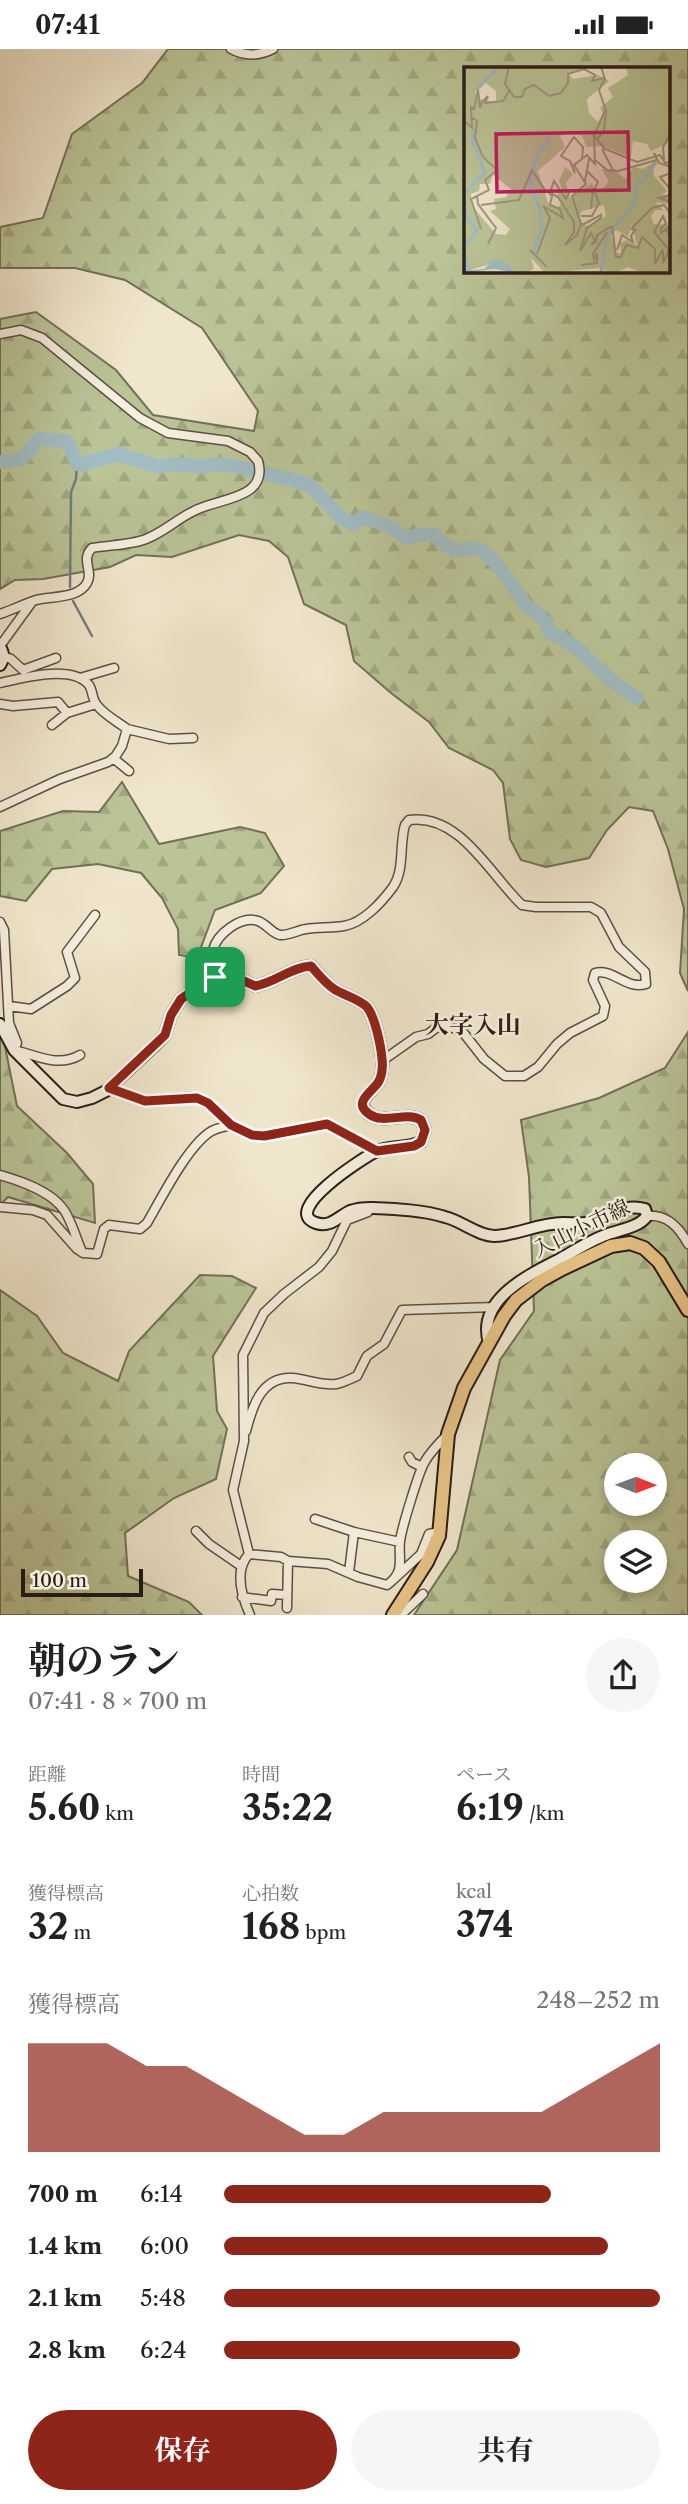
<!DOCTYPE html>
<html lang="ja">
<head>
<meta charset="utf-8">
<style>
  body { margin:0; font-family:"Libre Caslon Text","Noto Serif JP",serif; background:#f6f6f6; color:#222; height:100vh; display:flex; flex-direction:column; font-size:26px; white-space:nowrap }
  * { box-sizing:border-box; margin:0 }
  p { font-size:23px; color:#767676 }
  .icon { flex:none; width:38px; height:38px; fill:none; stroke:currentColor; stroke-width:2; stroke-linecap:round; stroke-linejoin:round }
  .map { position:relative; height:1566px; overflow:hidden }
  .side { display:flex; flex-direction:column; background:#fff; flex:1 }
  .side>* { flex:none }
  .needle { width:46px; rotate:91deg }
  .tools { position:absolute; left:604px; top:1404px; display:grid; gap:14px }
  .tools a { display:grid; place-items:center; width:63px; height:63px; border-radius:50%; background:#fff; box-shadow:0 4px 10px #0003; font-size:35px }
  .scale { position:absolute; left:21px; bottom:18px; width:122px; box-sizing:border-box; padding-left:7px; border:4px solid #2a1d18; border-top:0; font-size:19px; line-height:24px; white-space:nowrap; color:#2a1d18; -webkit-text-stroke:5px #f5efde; paint-order:stroke }
  .pin { position:absolute; display:grid; place-items:center; width:60px; height:60px; color:#fff; margin:-30px; border-radius:14px; box-shadow:0 4px 10px #0006 }
  .round { display:grid; place-items:center; flex:none; width:74px; height:74px; border-radius:37px; background:#f6f6f6 }
  .head { display:flex; align-items:center; justify-content:space-between; height:119px; padding:0 28px }
  h1 { font-size:38px; font-weight:700; line-height:52px }
  .stats { display:grid; grid-template-columns:repeat(3,1fr); gap:10px; height:119px; padding:7px 28px }
  .stats div { display:grid; align-content:center }
  .stats b { font-size:35px; font-weight:700 }
  .stats small { font-size:19px; font-weight:400 }
  .stats p { font-size:19px }
  .chart { height:196px; padding:14px 28px }
  .chart p { display:flex; justify-content:space-between }
  .chart svg { width:100%; height:126px; margin-top:7px; fill:#8f2418; opacity:.7 }
  .action { display:flex; gap:14px; margin-top:auto; padding:14px 28px }
  .action a { flex:1; height:80px; border-radius:42px; background:#8f2418; color:#fff; font-size:28px; font-weight:700; line-height:80px; text-align:center }
  .action a+a { background:#f6f6f6; color:#222 }
  ul { padding:0 28px; list-style:none; font-size:23px }
  li { display:grid; grid-template-columns:112px 84px 1fr; align-items:center; height:52px }
  li i { height:18px; border-radius:9px; background:#8f2418 }
  .status { display:flex; justify-content:space-between; align-items:center; height:49px; padding:0 35px; background:#fff; direction:ltr }
  .status svg { height:19px; fill:currentColor }
  .map>svg:first-child { display:block }
  .forest { fill:url(#forest-firs); stroke:#727058; stroke-width:2; fill-rule:evenodd }
  .lines { fill:none; stroke-linecap:round; stroke-linejoin:round }
  .stream { stroke:#717c7f; stroke-width:2.5 }
  .river { stroke:#a1bcc3; stroke-width:14 }
  .minor-casing { stroke:#5c4f45; stroke-width:11 }
  .secondary-casing { stroke:#2a1d18; stroke-width:14 }
  .primary-casing { stroke:#2a1d18; stroke-width:16 }
  .minor { stroke:#f5efde; stroke-width:8 }
  .secondary { stroke:#f5efde; stroke-width:10 }
  .primary { stroke:#e8c386; stroke-width:12 }
  .route-casing { stroke:#fff; stroke-width:14 }
  .route { stroke:#8f2418; stroke-width:9 }
  .labels { text-anchor:middle; dominant-baseline:central; stroke-width:5; stroke-linejoin:round; paint-order:stroke }
  .street-label { font-size:21px; fill:#2a1d18; stroke:#f5efde }
  .quarter-label { font-size:24px; font-weight:bold; fill:#2a1d18; stroke:#f5efde }
  .inset-river { fill:none; stroke:#a1bcc3; stroke-width:3.5 }
  .inset-road { fill:none; stroke:#a19684; stroke-width:2 }
  .view { fill:#c2185b; fill-opacity:0.15; stroke:#c2185b; stroke-width:3.5 }
  .inset-edge { fill:none; stroke:#2a1d18; stroke-width:3.5 }
</style>
</head>
<body>
<div class="status"><b>07:41</b><svg viewBox="0 0 49 12"><path d="M0 12V9h3v3zM5 12V6h3v6zM10 12V3h3v9zM15 12V0h3v12zM26 1h20v11H26zM47 4h2v5h-2z"/></svg></div>
<div class="map">
<svg width="688" height="1566" viewBox="0 0 688 1566">
  <defs>
    <pattern id="forest-firs" width="22" height="20" patternUnits="userSpaceOnUse" patternTransform="scale(1.75)"><rect width="22" height="20" fill="#bac497"/><path d="M5 1l3.5 6h-7zM16 11l3.5 6h-7z" fill="#a0a881"/></pattern>
  </defs>
  <rect width="100%" height="100%" fill="#f0e6cc"/>
  <filter id="stains"><feTurbulence type="fractalNoise" baseFrequency=".00286" numOctaves="4"/><feColorMatrix values="0 0 0 0 .2 0 0 0 0 .09 0 0 0 0 .02 0 0 0 .5 -.17"/></filter>
  <radialGradient id="worn" r=".72"><stop offset=".6" stop-color="#630" stop-opacity="0"/><stop offset="1" stop-color="#630" stop-opacity=".3"/></radialGradient>
  <path class="forest" d="M168,0H688V942L680,924L684,860L668,800L653,762L629,758L607,781L589,809L546,818L521,811L510,790L503,734L493,721L449,699L429,673L391,644L354,612L346,576L304,555L288,508L269,492L239,486L172,508L136,506L110,518L43,530L15,531L0,540V270L36,263L116,321L153,366L254,382L258,362L202,279L125,231L75,219H0V178L43,169L72,85L142,34ZM466,19H669V222H466Z
    M122,733L159,795L240,778L265,784L284,817L261,844L215,861L197,909L179,906L178,880L162,849L141,824L98,815L52,820L26,852L0,847V782L63,762L99,763Z
    M0,973L17,1057L67,1104L93,1135L95,1174L8,1148L0,1156Z
    M688,983V1566H414L457,1501L500,1311L534,1262L529,1128L521,1071L599,1049L665,1019ZM616,1416H654V1454H616ZM616,1493H654V1531H616Z
    M200,1226L232,1227L256,1239L213,1307L217,1362L227,1380L216,1430L174,1449L125,1484L128,1527L189,1553L202,1566H0V1241L37,1267L63,1304L118,1332L129,1302Z"/>
  <g class="lines">
    <path class="stream" d="M70,538L71,443L76,430L77,415
      M73,552L92,587"/>
    <path class="river" d="M0,413L22,410L39,390L67,392L77,415H84L118,405L157,417L178,415L198,418L218,415L234,417L293,431L311,437L340,468L353,475L363,468L391,478L405,489L418,486H435C463,516 462,491 482,502C495,509 515,540 523,552C527,560 538,563 543,570C547,573 548,580 550,584C575,592 593,616 613,633C620,639 629,643 637,649"/>
    <g class="minor-casing">
      <path id="minor" d="M231,0C246,8 259,7 273,0
        M0,285L21,281L42,289L140,369L155,377L168,384L228,392L250,403L258,412C269,451 217,449 194,462C177,470 164,483 146,490C131,496 109,496 92,499C80,511 94,522 87,534C78,550 51,547 36,551C24,555 12,561 0,565
        M0,597L32,553
        M3,607L11,610L23,621L56,609
        M80,629L114,619
        M0,634C22,629 72,615 89,636C93,642 92,651 97,656C103,665 118,673 127,680L122,697L115,708L108,713L60,730L0,758
        M0,655L13,657L58,653L67,664L96,655
        M52,676L67,664
        M127,680L169,690L193,689
        M113,709L129,722
        M0,873L4,881L9,974L17,994L14,1001C36,1006 58,1019 80,1006
        M215,928C214,920 211,908 213,901C217,885 241,866 258,872C267,875 271,884 280,886C288,887 298,881 306,880C318,878 331,879 344,877C363,874 382,853 393,838C405,820 399,796 405,776L409,771C460,764 490,826 522,856L536,858H591L601,864L619,898L645,923L646,935C626,941 613,919 595,924L593,931L605,957L603,967L570,984L557,995L538,1018L524,1027H505L484,1010L462,982L447,977L436,979L428,985L416,988L382,1012
        M9,957L31,960L67,937L75,929L67,903L95,866
        M109,1039L145,1052L189,1048L203,1051L231,1076L252,1086L264,1087L327,1075L377,1102
        M0,1126C21,1132 51,1142 64,1161C72,1173 76,1189 82,1203
        M0,1158L33,1161L47,1166L77,1200L83,1204L97,1205L104,1180L109,1176L140,1180L147,1174C161,1150 187,1098 210,1083C216,1079 223,1078 231,1076
        M647,1167C667,1165 679,1178 688,1195
        M246,1382C252,1359 261,1327 292,1329C307,1330 321,1337 336,1335C343,1334 350,1330 357,1327L367,1307L384,1295L402,1261L495,1258
        M409,1408L412,1413L422,1418
        M315,1470L354,1483
        M196,1482L209,1495L241,1517
        M249,1505L233,1441L244,1392L243,1306L264,1264L284,1245L319,1218L332,1202L347,1171L368,1163L369,1159
        M249,1505L281,1508L288,1512L328,1515L358,1528L387,1536C406,1522 398,1511 400,1492C402,1478 418,1426 424,1414C430,1403 439,1394 448,1385
        M249,1505C234,1521 242,1548 250,1566
        M349,1523L354,1483L400,1493
        M394,1530L421,1505L429,1485L439,1483
        M242,1548L271,1552L272,1545L287,1546
        M287,1559L288,1512
        M397,1566L402,1565L423,1545"/>
    </g>
    <g class="secondary-casing">
      <path id="secondary" d="M0,598C4,604 4,610 0,616
        M0,975L14,1001L63,1050L77,1053L92,1049L106,1042L153,998L165,986L171,966L181,950L210,930L223,925L233,927L255,937C275,934 291,918 311,917C318,924 325,934 334,940C343,946 359,950 367,958C375,968 381,997 382,1010C383,1018 382,1029 377,1035C370,1044 354,1054 369,1065C384,1076 405,1062 421,1071L425,1081L421,1093C407,1100 389,1096 375,1103C363,1109 280,1162 316,1174C331,1179 339,1167 350,1162C356,1160 365,1159 371,1159C395,1160 423,1161 445,1168C462,1172 478,1187 495,1187C518,1186 539,1174 563,1174C574,1174 584,1176 595,1172C612,1166 625,1154 645,1160L647,1167C639,1179 617,1181 603,1187C588,1193 574,1202 560,1210C529,1226 476,1250 489,1294"/>
    </g>
    <g class="primary-casing">
      <path id="primary" d="M393,1566L427,1513L439,1487L448,1385L464,1339L504,1267L516,1251L542,1231L562,1220L611,1197L630,1194L644,1199L659,1213L688,1261"/>
    </g>
    <use href="#minor" class="minor"/>
    <use href="#secondary" class="secondary"/>
    <use href="#primary" class="primary"/>
  </g>
  <g class="lines">
    <g class="route-casing">
      <path id="route" d="M311,917C318,925 325,934 334,940C343,946 359,950 367,958C375,968 381,997 382,1010C383,1018 382,1029 377,1035C370,1044 353,1054 369,1065C384,1076 405,1062 421,1071L425,1081L421,1093L414,1097L377,1102L327,1075L264,1087L252,1086L231,1076L208,1054L197,1049L145,1052L109,1039L165,986L171,966L181,950L210,930L223,925L233,927L255,937C275,934 291,918 311,917Z"/>
    </g>
    <use href="#route" class="route"/>
  </g>
  <g class="labels">
    <g class="street-label">
      <text transform="translate(581 1179) rotate(-26)">入山小市線</text>
    </g>
    <g class="quarter-label">
      <text x="473" y="975">大字入山</text>
    </g>
  </g>
  <g transform="translate(464 18)">
    <rect width="206" height="206" fill="#f0e6cc"/>
    <path d="M0,0H131L104,6L109,12L134,8L145,14L123,32L125,46L134,55L139,46L136,41L149,30L144,21L164,8L162,0H206V75L187,84L183,77L169,74L167,90L138,79L122,80L118,68L104,66L96,69L101,80L74,104L84,136L94,140L97,137L93,125H99L95,114L101,100L109,107L102,116L106,131L128,116L130,123L137,124L145,114L137,102L153,105L161,112L170,100L179,102L189,96L190,109L203,124L198,128L206,130V137L191,135L199,143H191L187,150L190,157L206,158V206H179L164,200L151,206L135,201L81,206L67,191L70,202L61,206H50L46,197L33,195L6,203L0,179ZM22,16L32,24V34H19L11,26L12,20ZM29,108L47,122L42,130L30,132L32,142L26,144L46,162L42,168L32,167L8,139L7,127L15,124L16,117H26ZM140,138L142,149L128,157L122,159L114,152L118,144ZM168,157L173,179L163,173L156,176L157,186H152L147,168L152,163L164,169Z" fill="#bac497" fill-rule="evenodd"/>
    <path d="M0,179L7,203L20,202L30,192L46,197L50,206L30,202L0,206Z" fill="#a1bcc3"/>
    <path class="inset-river" d="M12,23L35,0M179,113L192,95M0,181L13,163L2,150L0,127L21,105L8,72L12,62M69,186L78,159L75,139L66,121L68,105L75,84L87,71M137,206L143,168L170,138L173,117L179,113"/>
    <path class="inset-road" d="M45,0L41,17L50,30H58L61,22L70,18L85,29L97,26L104,16V7L120,2L131,8L128,14L140,11M7,50L13,54L11,71L19,90L33,103L21,113L25,123L7,132L17,162M0,54L8,61L7,40L10,42L14,23L16,41L18,35L24,29L21,36L39,34L45,24M130,69L142,41M133,72L140,64L142,44L135,23L141,12L137,0M139,81L173,95L196,88L201,96L207,95M138,82L149,103M190,86L195,96L207,100M131,93L143,103L154,104L193,93M200,93L199,80L207,66M111,106L106,94L97,89L110,70L119,80L118,92M207,106L196,110L207,123M121,114L125,92M86,125L90,114L102,132L106,124L115,123M207,128L195,131L207,135M13,129L14,137L32,161L24,177M17,138L55,133L68,103L83,126M127,142L129,121M117,149H128L135,136L130,123L134,115L123,104M137,151L123,161L116,184L127,166L131,174L127,178L132,175L133,168L148,159M118,158L137,148V151M148,159L152,190H157L162,178L174,181L178,170L191,182V197L199,182M167,162L188,141L200,138L207,147M66,183L83,200M153,183L158,168L169,175L167,169L171,163L167,162M199,183V196L205,183L190,165L199,149L202,157L197,161V166L206,159L202,163L207,171M73,187L86,151L79,139L99,151L96,142L86,138L88,129L83,124L94,130L110,155V165L101,178L113,168L117,157L108,129L122,117L110,98L123,88L131,97L130,69L141,82M117,198L133,196V186L130,193L129,187L143,165"/>
    <path class="view" d="M164,65L165,123L33,125L32,67Z"/>
    <rect width="206" height="206" class="inset-edge"/>
  </g>
  <rect width="100%" height="100%" filter="url(#stains)"/>
  <rect width="100%" height="100%" fill="url(#worn)"/>
</svg>
<div class="tools">
<a><svg class="needle" viewBox="-14 -14 28 28"><path d="M0-13l5 13h-10z" fill="#e53935"/><path d="M0 13l5-13h-10z" fill="#767676"/></svg></a>
<a><svg class="icon" aria-label="layers" viewBox="0 0 24 24"><path d="M12 4l9 5-9 5-9-5zM3 14l9 5 9-5"/></svg></a>
</div>
<div class="scale">100 m</div>
<div class="pin" style="left:215px;top:928px;background:#1e9e55"><svg class="icon" aria-label="arrive" viewBox="0 0 24 24"><path d="M6 21V4h12l-3 4 3 4H6"/></svg></div>
</div>
<section class="side">
<div class="head"><div><h1>朝のラン</h1><p>07:41 · 8 × 700 m</p></div><a class="round"><svg class="icon" aria-label="share" viewBox="0 0 24 24"><path d="M12 15V3M7 8l5-5 5 5M5 13v7h14v-7"/></svg></a></div>
<div class="stats">
<div><p>距離</p><b>5.60<small> km</small></b></div>
<div><p>時間</p><b>35:22</b></div>
<div><p>ペース</p><b>6:19<small> /km</small></b></div>
</div>
<div class="stats">
<div><p>獲得標高</p><b>32<small> m</small></b></div>
<div><p>心拍数</p><b>168<small> bpm</small></b></div>
<div><p>kcal</p><b>374</b></div>
</div>
<div class="chart"><p><span>獲得標高</span>248–252 m</p>
<svg viewBox="0 0 160 44" preserveAspectRatio="none"><path d="M0 44V6L10 6L20 6L30 14L40 14L50 22L60 30L70 38L80 38L90 30L100 30L110 30L120 30L130 30L140 22L150 14L160 6V44z"/></svg>
</div>
<ul>
<li><b>700 m</b>6:14<i style="width:75%"></i></li>
<li><b>1.4 km</b>6:00<i style="width:88%"></i></li>
<li><b>2.1 km</b>5:48<i style="width:100%"></i></li>
<li><b>2.8 km</b>6:24<i style="width:68%"></i></li>
</ul>
<div class="action"><a>保存</a><a>共有</a></div>
</section>
</body>
</html>
